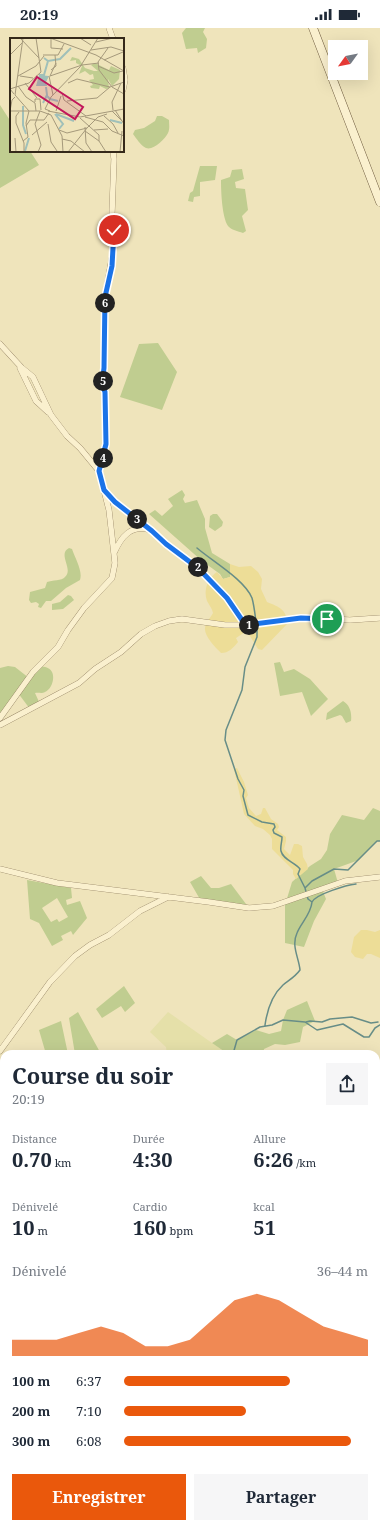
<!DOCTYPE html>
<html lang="fr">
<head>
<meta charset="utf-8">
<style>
  body { margin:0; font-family:"Noto Serif",serif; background:#f6f6f7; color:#1f2937; height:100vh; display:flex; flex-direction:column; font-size:15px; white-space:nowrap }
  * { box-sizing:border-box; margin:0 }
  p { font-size:13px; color:#747a83 }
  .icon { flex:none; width:22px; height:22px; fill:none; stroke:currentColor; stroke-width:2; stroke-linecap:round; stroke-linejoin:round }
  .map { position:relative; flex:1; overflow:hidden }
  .details { position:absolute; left:0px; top:1022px; width:380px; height:478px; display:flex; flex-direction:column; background:#fff; border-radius:12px 12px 0 0; box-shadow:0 4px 16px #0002 }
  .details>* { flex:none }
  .needle { width:26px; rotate:237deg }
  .buttons { position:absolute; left:328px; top:12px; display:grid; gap:8px }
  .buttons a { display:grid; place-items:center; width:40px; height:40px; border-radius:0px; background:#fff; box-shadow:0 4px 16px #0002; font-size:20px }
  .pin { position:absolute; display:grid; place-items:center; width:34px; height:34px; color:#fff; margin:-17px; border:2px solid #fff; border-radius:50%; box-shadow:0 1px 4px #0007 }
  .km { position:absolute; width:20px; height:20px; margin:-10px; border-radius:50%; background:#222; color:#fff; font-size:11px; line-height:20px; text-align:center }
  .round { display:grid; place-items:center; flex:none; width:42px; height:42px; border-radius:0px; background:#f6f6f7 }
  .head { display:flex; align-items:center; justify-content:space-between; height:68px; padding:0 12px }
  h1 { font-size:22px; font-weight:700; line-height:30px }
  .metrics { display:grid; grid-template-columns:repeat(3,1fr); gap:6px; height:68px; padding:4px 12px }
  .metrics div { display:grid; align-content:center }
  .metrics b { font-size:20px; font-weight:700 }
  .metrics small { font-size:11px; font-weight:400 }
  .metrics p { font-size:11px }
  .chart { height:112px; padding:8px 12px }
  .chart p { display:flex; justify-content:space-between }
  .chart svg { width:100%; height:72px; margin-top:4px; fill:#ea580c; opacity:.7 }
  .button { display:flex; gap:8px; margin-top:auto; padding:8px 12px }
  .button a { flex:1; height:46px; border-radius:0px; background:#ea580c; color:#fff; font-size:16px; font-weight:700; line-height:46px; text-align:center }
  .button a+a { background:#f6f6f7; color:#1f2937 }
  ul { padding:0 12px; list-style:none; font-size:13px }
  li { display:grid; grid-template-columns:64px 48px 1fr; align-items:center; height:30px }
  li i { height:10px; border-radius:5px; background:#ea580c }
  .status { display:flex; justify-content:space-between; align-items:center; height:28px; padding:0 20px; background:#fff; direction:ltr }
  .status svg { height:11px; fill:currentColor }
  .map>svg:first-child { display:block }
  .farmland { fill:#e5e0a9 }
  .green { fill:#c0cd90; fill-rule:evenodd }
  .sand { fill:#eddd97 }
  .water { fill:#a0c0b9; stroke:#678d87 }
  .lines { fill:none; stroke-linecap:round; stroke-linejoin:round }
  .stream { stroke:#678d87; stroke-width:1.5 }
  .street-casing { stroke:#867355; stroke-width:6 }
  .secondary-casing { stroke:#685438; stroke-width:9 }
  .street { stroke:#faf0ce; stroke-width:5.5 }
  .secondary { stroke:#faf0ce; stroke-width:8 }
  .route-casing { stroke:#fff; stroke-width:8 }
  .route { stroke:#1a73e8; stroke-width:5 }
  .inset-river { fill:none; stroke:#a0c0b9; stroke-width:2 }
  .inset-road { fill:none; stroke:#a5997b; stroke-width:1 }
  .view { fill:#c2185b; fill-opacity:0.15; stroke:#c2185b; stroke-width:2 }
  .inset-edge { fill:none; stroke:#35291a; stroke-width:2 }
</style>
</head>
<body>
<div class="status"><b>20:19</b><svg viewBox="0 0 49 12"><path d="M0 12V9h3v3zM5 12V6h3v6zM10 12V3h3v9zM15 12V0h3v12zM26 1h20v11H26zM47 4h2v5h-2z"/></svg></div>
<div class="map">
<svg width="380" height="1500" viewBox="0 0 380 1500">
  <rect width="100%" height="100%" fill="#efe4bb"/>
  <path class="farmland" d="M168,984L212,1015L228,1026H167L166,1019L150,1004Z"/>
  <path class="green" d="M186,0H205L203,4L207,11L206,20L198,25L197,20L186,21L182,5Z
    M0,77L11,94V123H30L39,137L0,160Z
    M157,88H162L169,92C169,96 170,101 168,105C165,111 153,123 146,120C140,117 137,111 133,106L135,102L144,100L155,93Z
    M200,138H217L215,152L200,154V168L194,169L193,174L188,173L190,165L193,163Z
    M242,141L244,151L235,154L236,160L245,161L248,182L242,188L246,203L243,205C238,203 231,202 228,198C222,189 221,163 221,152L230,149L232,142Z
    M158,315L177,344L162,382L120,369L139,316Z
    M182,462L185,467L183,471L185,475L197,472L205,491V500L212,525L230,536V549L223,551L220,546L202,533L149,486L155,482L162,488L173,478L168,471Z
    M213,486H217L223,494L222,498L215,503L209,499L210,488Z
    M69,520L72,521C75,530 83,543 80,552L66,560L51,573H46L41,580L38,579L39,576L36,574L31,575L29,572L30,564L45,560L47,554C52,552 62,553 65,549C74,541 57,526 69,520Z
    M68,567L71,568L74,572L63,581L52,582V576L60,574Z
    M280,634L284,644L294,641L310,651L328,671L311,688L302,664L280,668L274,635Z
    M8,638L15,639L29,650L40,638C45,639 49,639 52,644C55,650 52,661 45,664C41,666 39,664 35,665L40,676L30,681L18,665L0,686V640Z
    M343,673C350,677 352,685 351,693L346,695L342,688L340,687L326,692L327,685Z
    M373,780L380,783V813H377L359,832L334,841L338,855L322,861L326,871L314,893L304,919L285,915V877L292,854L310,838L321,831L327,822L330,806L342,787L364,792Z
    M201,848L211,860H219L231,856L249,880L201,873L190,854Z
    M27,852L71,860L72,870L66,872L67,877L80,873L87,890L73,907L71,903L61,908L63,912L52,918L39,895L30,891ZM57,870L68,889L59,894L57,891L51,894L42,880Z
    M124,958L135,975L125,984L121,978L102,990L96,981Z
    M307,973L315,993L303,999L300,1014L285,1017L275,1016L264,1021L263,1026H228L212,1015L227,1006L237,1012L256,1002L269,1006L281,1003L283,992L287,982Z
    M78,984L101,1026H75L69,990Z
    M61,993L68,1026H46L39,1002Z
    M376,1373L380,1375V1457L378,1437L376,1435Z
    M287,1496H365L368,1500H292Z"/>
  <path class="sand" d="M230,536L239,539L251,538L258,544L262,551L261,561L267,574C279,579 287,581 287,596L262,622L258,621L250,608L245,604L236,610L238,614C233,620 229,625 221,625C215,619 204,608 205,600C206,594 211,589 213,585C212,580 209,577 207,573C203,562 208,550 217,544L223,551L230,549Z
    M237,740L244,754L248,767L246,770L249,780L256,788L261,786L263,780H265L271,791L278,796L279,799L277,802L286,809V813L284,821L290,827L294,816H298L302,818L303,829L307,836L308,841L296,851L293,846V842L272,821V811L270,807L263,801L255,798L244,786L234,741Z
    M361,902H367L375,904L380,902V930L371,926H367L363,931L355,929L351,924L354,909Z"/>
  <path class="water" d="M4,1211V1408L0,1410V1213Z"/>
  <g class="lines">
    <path class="stream" d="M197,520C212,533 245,552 252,570C254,577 255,586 256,594
      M257,598V609L245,639L242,662L226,702L225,712L238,751L244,762L243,768L248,787L262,794L274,796L275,799L273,802L274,805L282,809C282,814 280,819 281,823C283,832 295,834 300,841L298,846L305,860L308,871L312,874C311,886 301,895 297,905C291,918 299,930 300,942C295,949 289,952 283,957C272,967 267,983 265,997
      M305,860L312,853L334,841L348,842L377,813H380
      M312,874C316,866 347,857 356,856
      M306,994L310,993L322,994L330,991L352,989L371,995L378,994
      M233,1026L237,1012L260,999L272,997L283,992L305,994L317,1002L343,996L364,1009H369L375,1000L380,997
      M0,1102L4,1105
      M0,1124H4
      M376,1469L380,1471
      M365,1496L368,1500"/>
    <g class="street-casing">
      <path id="street" d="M109,0L113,11
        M123,40L125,52L123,62
        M0,316L22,340L33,349L51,387L67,408L80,420L99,443
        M20,340L36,373L48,384
        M105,464L115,474L152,503L166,516L198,540L227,570L241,591L247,597
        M114,525C121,509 131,496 150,502
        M0,690L33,644L58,619L68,602L84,580L112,550L115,535L109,482L99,443L106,416L105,364L102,356L104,340L105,269L112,229L114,201L112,185L114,131L113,123
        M0,697L79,655L95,641L121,624L141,606L155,598L169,593L182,591L225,597H247L301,590L350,592L380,590
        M0,841L57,855L209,874L249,880L273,878L345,853L380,849
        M0,1023L50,954L75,928L90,917L109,907L140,883L168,869
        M380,1433L378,1445L380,1457
        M376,1483L379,1478L380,1473
        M375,1496L378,1500"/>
    </g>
    <g class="secondary-casing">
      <path id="secondary" d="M313,0L380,174"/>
    </g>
    <use href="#street" class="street"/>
    <use href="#secondary" class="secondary"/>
  </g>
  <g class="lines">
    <g class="route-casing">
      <path id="route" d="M114,202L112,238L105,269L104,340L102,356L105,364L106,416L99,443L104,462L115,474L152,503L166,516L198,540L227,570L242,592L247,597L301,590L327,591"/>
    </g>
    <use href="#route" class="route"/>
  </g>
  <g transform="translate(10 10)">
    <rect width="114" height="114" fill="#efe4bb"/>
    <path d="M62,19L69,21L75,30L84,33H88L81,27L85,25L99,32L101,28L110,32L109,41L102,48L98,41L99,50L96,51L90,48L89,51L81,50L80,48L83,47L79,42L84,41L83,36L80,37L75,33L69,36L72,28L66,25V22L60,23Z" fill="#c0cd90"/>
    <path d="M29,37L39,38L36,44L37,48H26Z" fill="#a0c0b9"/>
    <path class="inset-river" d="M34,20L38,23L50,21L61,10M29,37H34L38,23M37,58L40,61L48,63M33,65L37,57L36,49M13,68V87L16,96M45,76L53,86L49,91M46,76L64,83M100,82L112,85M15,113L19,100"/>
    <path class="inset-road" d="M10,0L29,20M13,0L5,57L19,73M40,0L86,17L114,33M70,0L81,7M41,1V10L53,11M86,4L103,0M98,10L88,24L89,32L102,49L114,56M81,12L101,9L114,13M0,17L12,5M33,17H48L54,6M94,22L113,14M46,25L40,38L72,27L89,25M88,28L104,35L113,33M41,32L46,28L45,17M8,38L26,28L34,18M10,38L23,40M39,38L43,57M15,45L27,60M58,45L67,41L100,49M8,48L16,59L25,65L26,73M6,49L19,45L31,34L26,0M52,55L54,62L76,78M4,56L0,51L6,49M57,63L87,60L100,49L114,44M25,64V61H30L31,72M103,72L102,64L111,45M105,72L114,86M0,73H30L41,77L52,98L53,114M0,73L2,62L5,59M38,73L70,79L114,71M40,73L35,71L41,59L70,29L88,0M46,73L51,58M102,73L112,83M9,74L6,78V85L14,105V114M94,78L103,86L108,95M75,79L93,84L102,93L114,98M70,80L89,97V103L96,114M38,86L41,104L47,113M16,88L20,82H34L39,75M75,89L76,105L82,114M49,92L57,95L77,90L88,79L97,76M84,92L98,91M75,93L89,103M22,97L37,84M5,100L6,114M52,101L61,103L75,114M13,103L18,99L16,85L19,73M28,114L31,107L25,86L30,73M58,114L77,90M110,114L112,93"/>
    <path class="view" d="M27,39L73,69L65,81L19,51Z"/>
    <rect width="114" height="114" class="inset-edge"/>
  </g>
</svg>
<div class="buttons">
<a><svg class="needle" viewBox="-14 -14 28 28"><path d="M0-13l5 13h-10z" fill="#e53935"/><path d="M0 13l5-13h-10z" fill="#747a83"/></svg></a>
</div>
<div class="pin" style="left:327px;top:591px;background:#1e9e55"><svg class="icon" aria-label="arrive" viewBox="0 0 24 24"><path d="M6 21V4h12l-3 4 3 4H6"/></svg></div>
<div class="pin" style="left:114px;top:202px;background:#d93025"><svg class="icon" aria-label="check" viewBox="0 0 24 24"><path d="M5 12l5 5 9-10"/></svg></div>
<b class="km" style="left:249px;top:597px">1</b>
<b class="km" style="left:198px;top:539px">2</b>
<b class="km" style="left:137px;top:491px">3</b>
<b class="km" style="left:103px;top:430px">4</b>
<b class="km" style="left:103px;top:353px">5</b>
<b class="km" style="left:105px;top:275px">6</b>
<section class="details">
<div class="head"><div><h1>Course du soir</h1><p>20:19</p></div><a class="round"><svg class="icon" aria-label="share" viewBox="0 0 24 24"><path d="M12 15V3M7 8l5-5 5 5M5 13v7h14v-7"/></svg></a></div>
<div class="metrics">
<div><p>Distance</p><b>0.70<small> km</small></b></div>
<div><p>Durée</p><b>4:30</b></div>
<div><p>Allure</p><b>6:26<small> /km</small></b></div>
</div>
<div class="metrics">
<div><p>Dénivelé</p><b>10<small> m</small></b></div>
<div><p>Cardio</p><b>160<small> bpm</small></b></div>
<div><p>kcal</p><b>51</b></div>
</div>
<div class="chart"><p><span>Dénivelé</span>36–44 m</p>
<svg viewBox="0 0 160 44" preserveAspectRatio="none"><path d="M0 44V34L10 34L20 34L30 30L40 26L50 30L60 38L70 38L80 34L90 22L100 10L110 6L120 10L130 18L140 26L150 30L160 34V44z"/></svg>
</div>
<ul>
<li><b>100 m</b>6:37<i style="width:68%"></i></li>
<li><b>200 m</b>7:10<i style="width:50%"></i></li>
<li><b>300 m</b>6:08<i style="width:93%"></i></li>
</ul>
<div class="button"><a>Enregistrer</a><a>Partager</a></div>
</section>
</div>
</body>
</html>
